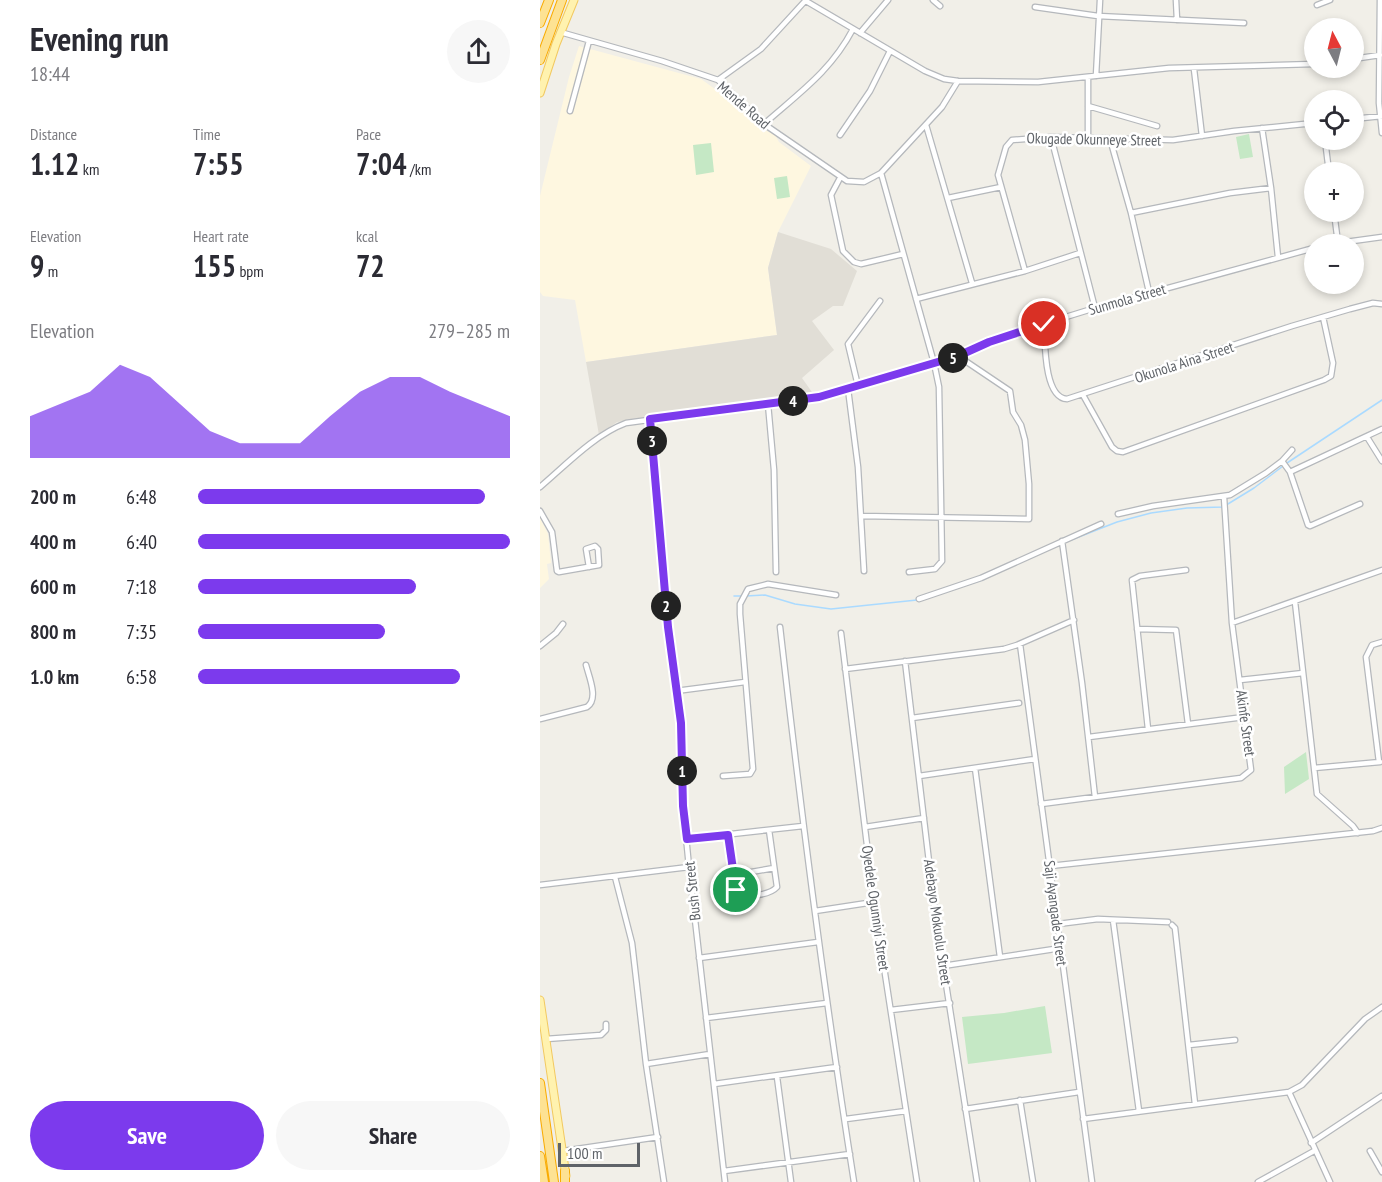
<!DOCTYPE html>
<html lang="en">
<head>
<meta charset="utf-8">
<style>
  body { margin:0; font-family:"PT Sans Narrow",sans-serif; background:#f7f7f7; color:#2b2b33; height:100vh; display:flex; flex-direction:column; font-size:22px; white-space:nowrap }
  * { box-sizing:border-box; margin:0 }
  p { font-size:20px; color:#7c7c81 }
  .icon { flex:none; width:33px; height:33px; fill:none; stroke:currentColor; stroke-width:2; stroke-linecap:round; stroke-linejoin:round }
  .map { position:relative; flex:1; overflow:hidden }
  .side { display:flex; flex-direction:column; background:#fff; width:540px }
  .side>* { flex:none }
  .needle { width:39px; rotate:353deg }
  .buttons { position:absolute; left:764px; top:18px; display:grid; gap:12px }
  .buttons a { display:grid; place-items:center; width:60px; height:60px; border-radius:50%; background:#fff; box-shadow:0 3px 9px #0003; font-size:30px }
  .scale { position:absolute; left:18px; bottom:15px; width:82px; box-sizing:border-box; padding-left:6px; border:3px solid #5f6368; border-top:0; font-size:16px; line-height:21px; white-space:nowrap; color:#5f6368; -webkit-text-stroke:4px #fff; paint-order:stroke }
  .pin { position:absolute; display:grid; place-items:center; width:51px; height:51px; color:#fff; margin:-26px; border:3px solid #fff; border-radius:50%; box-shadow:0 2px 6px #0007 }
  .km { position:absolute; width:30px; height:30px; margin:-15px; border-radius:50%; background:#222; color:#fff; font-size:16px; line-height:30px; text-align:center }
  .round { display:grid; place-items:center; flex:none; width:63px; height:63px; border-radius:32px; background:#f7f7f7 }
  .headline { display:flex; align-items:center; justify-content:space-between; height:102px; padding:0 30px }
  h1 { font-size:33px; font-weight:800; line-height:45px }
  .figures { display:grid; grid-template-columns:repeat(3,1fr); gap:9px; height:102px; padding:6px 30px }
  .figures div { display:grid; align-content:center }
  .figures b { font-size:30px; font-weight:800 }
  .figures small { font-size:16px; font-weight:400 }
  .figures p { font-size:16px }
  .chart { height:168px; padding:12px 30px }
  .chart p { display:flex; justify-content:space-between }
  .chart svg { width:100%; height:108px; margin-top:6px; fill:#7c3aed; opacity:.7 }
  .action { display:flex; gap:12px; margin-top:auto; padding:12px 30px }
  .action a { flex:1; height:69px; border-radius:36px; background:#7c3aed; color:#fff; font-size:24px; font-weight:800; line-height:69px; text-align:center }
  .action a+a { background:#f7f7f7; color:#2b2b33 }
  ul { padding:0 30px; list-style:none; font-size:20px }
  li { display:grid; grid-template-columns:96px 72px 1fr; align-items:center; height:45px }
  li i { height:15px; border-radius:8px; background:#7c3aed }
  main { display:flex; flex:1; min-height:0 }
  .map>svg:first-child { display:block }
  .commercial { fill:#fef7e0 }
  .education { fill:#e1ded6 }
  .green { fill:#c5e8c5 }
  .lines { fill:none; stroke-linecap:round; stroke-linejoin:round }
  .stream { stroke:#aadaff; stroke-width:1.5 }
  .street-casing { stroke:#b5b8bc; stroke-width:7 }
  .primary-casing { stroke:#f2c960; stroke-width:9 }
  .highway-casing { stroke:#f9ab00; stroke-width:10 }
  .street { stroke:#fff; stroke-width:4.5 }
  .primary { stroke:#fff2af; stroke-width:7 }
  .highway { stroke:#fde293; stroke-width:8 }
  .route-casing { stroke:#fff; stroke-width:12 }
  .route { stroke:#7c3aed; stroke-width:8 }
  .labels { text-anchor:middle; dominant-baseline:central; stroke-width:5; stroke-linejoin:round; paint-order:stroke }
  .street-label { font-size:15px; fill:#5f6368; stroke:#fff }
</style>
</head>
<body>
<main>
<section class="side">
<div class="headline"><div><h1>Evening run</h1><p>18:44</p></div><a class="round"><svg class="icon" aria-label="share" viewBox="0 0 24 24"><path d="M12 15V3M7 8l5-5 5 5M5 13v7h14v-7"/></svg></a></div>
<div class="figures">
<div><p>Distance</p><b>1.12<small> km</small></b></div>
<div><p>Time</p><b>7:55</b></div>
<div><p>Pace</p><b>7:04<small> /km</small></b></div>
</div>
<div class="figures">
<div><p>Elevation</p><b>9<small> m</small></b></div>
<div><p>Heart rate</p><b>155<small> bpm</small></b></div>
<div><p>kcal</p><b>72</b></div>
</div>
<div class="chart"><p><span>Elevation</span>279–285 m</p>
<svg viewBox="0 0 160 44" preserveAspectRatio="none"><path d="M0 44V27L10 22L20 17L30 6L40 11L50 22L60 33L70 38L80 38L90 38L100 27L110 17L120 11L130 11L140 17L150 22L160 27V44z"/></svg>
</div>
<ul>
<li><b>200 m</b>6:48<i style="width:92%"></i></li>
<li><b>400 m</b>6:40<i style="width:100%"></i></li>
<li><b>600 m</b>7:18<i style="width:70%"></i></li>
<li><b>800 m</b>7:35<i style="width:60%"></i></li>
<li><b>1.0 km</b>6:58<i style="width:84%"></i></li>
</ul>
<div class="action"><a>Save</a><a>Share</a></div>
</section>
<div class="map">
<svg width="842" height="1182" viewBox="0 0 842 1182">
  <rect width="100%" height="100%" fill="#f1efe8"/>
  <path class="commercial" d="M39,46L161,79L207,112L216,126L235,135L239,142L271,166L238,232L228,268L237,335L46,362L35,300L3,296L0,292V196L29,77Z
    M0,518L8,534L11,563L7,564L9,579L0,588Z"/>
  <path class="education" d="M238,232L291,249L317,271L303,306H293L272,321L294,350L262,378L274,395L77,422L59,435L46,362L237,335L228,268Z"/>
  <path class="green" d="M709,134L713,157L700,159L696,137Z
    M171,143L174,172L156,175L153,145Z
    M247,176L250,197L237,199L234,178Z
    M766,752L769,779L745,794L744,767Z
    M505,1006L512,1053L428,1064L422,1017L464,1013Z"/>
  <g class="lines">
    <path class="stream" d="M747,463L842,400
      M531,540L577,522L611,513L647,508L683,507L714,488L743,466
      M194,596H202
      M206,596L225,595L255,604L291,609L377,600
      M384,599L445,579"/>
    <g class="street-casing">
      <path id="street" d="M393,0L400,6
        M636,0L637,20
        M840,0L839,103L842,133
        M266,1L385,71L404,79L418,81L498,82L629,68L774,64
        M777,5L790,0
        M495,7L558,16L704,23
        M20,32L122,61L178,80L224,124L307,181L324,182L341,173L402,107L418,81
        M320,33L348,0
        M813,59L840,55
        M654,69L662,136
        M556,76L560,0
        M548,77V138
        M178,80L221,49L266,0
        M548,106L617,126
        M30,111L49,41
        M813,119L842,116
        M224,124C259,93 291,71 313,29
        M386,125L432,283
        M722,128L731,188L738,257
        M300,135L330,91L350,51
        M511,137L555,308
        M570,139L591,213L609,292
        M785,140L789,172
        M341,173L394,363L399,387L402,561L395,569L369,572
        M300,178L291,195L303,251L314,262L321,264L363,254
        M408,198L461,187
        M794,212L798,243
        M591,213L690,193L731,188
        M791,244L842,237
        M485,271L458,175L466,147L472,140L511,137L633,140L694,131L774,123
        M376,299L485,271L540,253
        M504,325C505,343 504,398 527,399L752,326L810,309L833,303L842,304
        M318,386L308,344L340,301
        M308,389L318,467L324,571
        M543,395L572,447L577,451L583,452L784,380L791,376L793,363L783,317
        M228,404L234,470L236,572
        M110,419L128,627L141,723L143,806L149,867L185,1182
        M827,437L842,461
        M742,461L750,472L842,429
        M750,472L768,525L770,526L820,504
        M0,487C26,465 54,435 86,423L256,400L296,393L418,356L474,333L555,308L774,248
        M0,511L12,532L17,571L19,572L59,565L58,549L55,546L46,549L49,567
        M578,514L613,506L690,495L726,473L742,461L752,450
        M321,516L489,519V484L485,440L481,425L473,412L470,391L418,356
        M522,541L542,683L555,797
        M379,599L441,578L561,524
        M755,602L777,794L813,826L818,833
        M692,623L842,570
        M240,627C261,813 285,998 314,1182
        M597,629L636,630L648,724
        M301,633L334,902L377,1182
        M480,644L552,1182
        M0,646L16,633L23,624
        M365,661L396,920L437,1182
        M305,669L464,649L477,645L534,620
        M700,680L763,673
        M136,691L205,682
        M372,718L479,703
        M0,719L47,707C59,699 49,677 46,665
        M608,729L592,580L600,576L646,570
        M549,737L704,717
        M839,762L826,657L832,645L842,642
        M435,768L460,957
        M774,768L840,762
        M183,776L210,774L213,769L200,614V604L208,589L228,584L296,595
        M379,776L495,759
        M501,804L701,778L711,770L692,623L684,497
        M325,827L384,818
        M188,835L196,890L197,894C207,898 230,895 237,887L229,830
        M147,839L263,826
        M510,866L833,831L842,828
        M194,875L234,868
        M75,877L92,943L106,1064L124,1182
        M0,885L149,867
        M275,911L334,902
        M573,920L599,1111
        M518,924L558,919L628,922
        M632,925L635,928L655,1104
        M159,958L278,942
        M403,966L521,948
        M351,1010L410,1003
        M166,1018L287,1003
        M6,1039L61,1035L66,1030V1024
        M649,1045L695,1040
        M106,1064L170,1054
        M237,1077L251,1182
        M174,1084L297,1067
        M749,1092L790,1182
        M480,1100L493,1182
        M425,1109L539,1092
        M306,1119L366,1111
        M543,1119L749,1092L762,1085L825,1019L842,1007
        M771,1143L842,1096
        M23,1151L118,1137
        M830,1151L842,1172
        M184,1171L310,1154
        M718,1182L774,1151"/>
    </g>
    <g class="primary-casing">
      <path id="primary" d="M0,93L16,44L34,0
        M0,1000L26,1176"/>
    </g>
    <g class="highway-casing">
      <path id="highway" d="M0,23L9,0
        M0,60L22,0
        M0,1083L14,1182
        M0,1156L4,1182
        M25,1182V1171"/>
    </g>
    <use href="#street" class="street"/>
    <use href="#primary" class="primary"/>
    <use href="#highway" class="highway"/>
  </g>
  <g class="lines">
    <g class="route-casing">
      <path id="route" d="M196,890L188,835L147,839L143,806L141,723L128,627L110,419L279,397L418,356L449,342L504,324"/>
    </g>
    <use href="#route" class="route"/>
  </g>
  <g class="labels">
    <g class="street-label">
      <text transform="translate(204 105) rotate(41)">Mende Road</text>
      <text transform="translate(554 139) rotate(1)">Okugade Okunneye Street</text>
      <text transform="translate(587 299) rotate(-16)">Sunmola Street</text>
      <text transform="translate(644 362) rotate(-18)">Okunola Aina Street</text>
      <text transform="translate(706 723) rotate(82)">Akinfe Street</text>
      <text transform="translate(152 891) rotate(-96)">Bush Street</text>
      <text transform="translate(336 908) rotate(82)">Oyedele Ogunniyi Street</text>
      <text transform="translate(516 913) rotate(83)">Saji Ayangade Street</text>
      <text transform="translate(398 922) rotate(82)">Adebayo Mokuolu Street</text>
    </g>
  </g>
</svg>
<div class="buttons">
<a><svg class="needle" viewBox="-14 -14 28 28"><path d="M0-13l5 13h-10z" fill="#e53935"/><path d="M0 13l5-13h-10z" fill="#7c7c81"/></svg></a>
<a><svg class="icon" aria-label="locate" viewBox="0 0 24 24"><circle cx="12" cy="12" r="6"/><path d="M12 2v4M12 18v4M2 12h4M18 12h4"/></svg></a>
<a>+</a>
<a>−</a>
</div>
<div class="scale">100 m</div>
<div class="pin" style="left:196px;top:890px;background:#1e9e55"><svg class="icon" aria-label="arrive" viewBox="0 0 24 24"><path d="M6 21V4h12l-3 4 3 4H6"/></svg></div>
<div class="pin" style="left:504px;top:324px;background:#d93025"><svg class="icon" aria-label="check" viewBox="0 0 24 24"><path d="M5 12l5 5 9-10"/></svg></div>
<b class="km" style="left:142px;top:771px">1</b>
<b class="km" style="left:126px;top:606px">2</b>
<b class="km" style="left:112px;top:441px">3</b>
<b class="km" style="left:253px;top:401px">4</b>
<b class="km" style="left:413px;top:358px">5</b>
</div>
</main>
</body>
</html>
